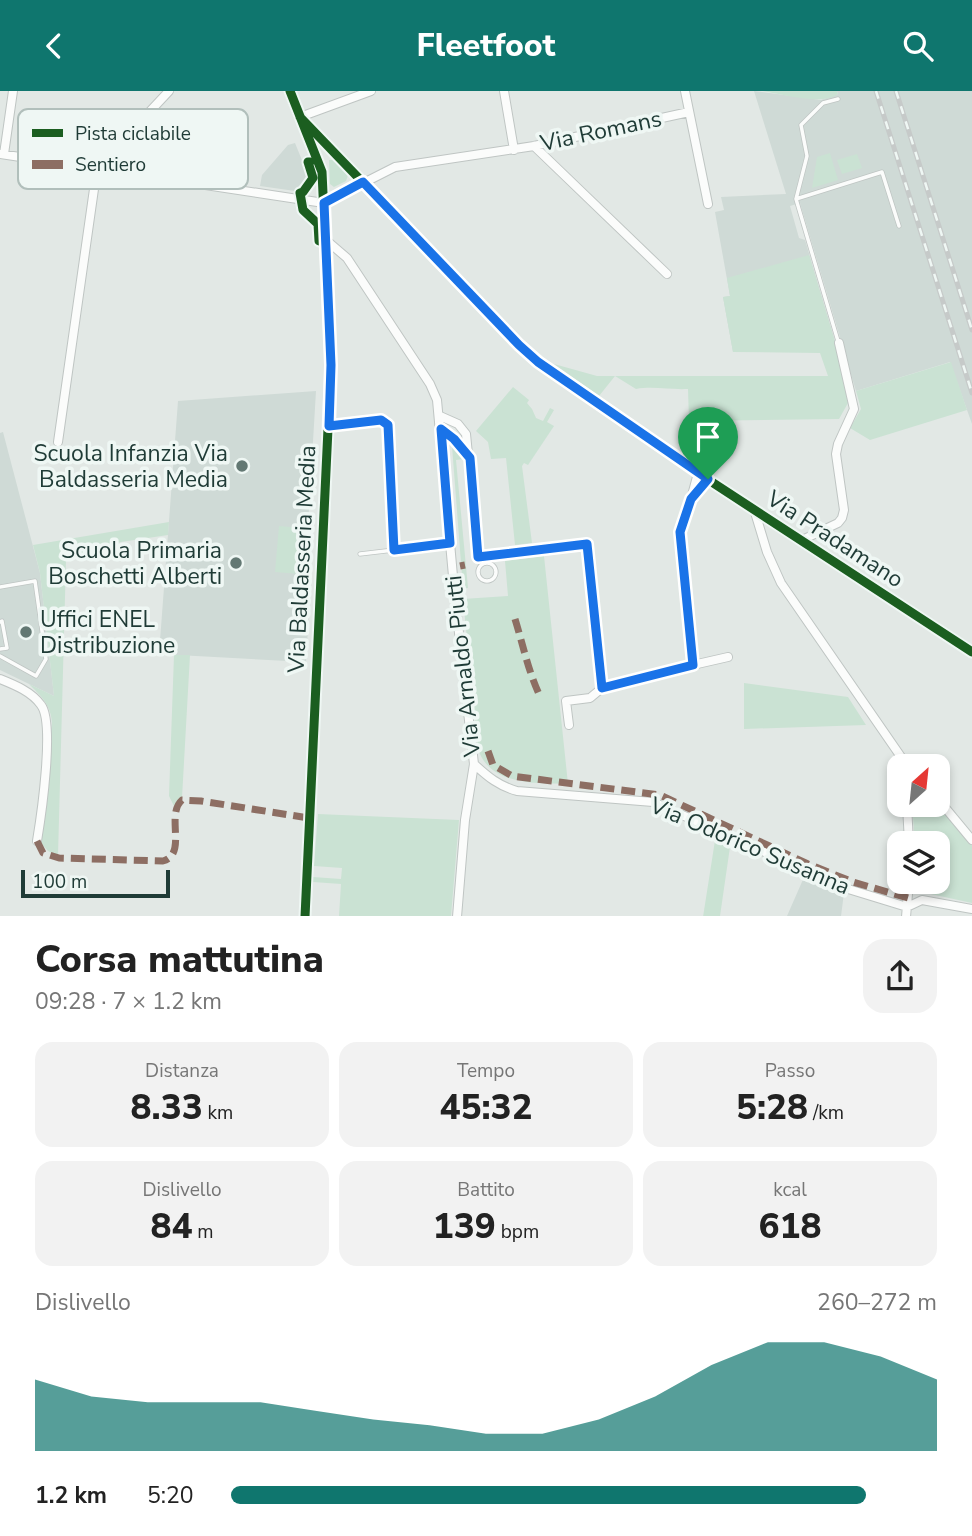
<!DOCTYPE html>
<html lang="it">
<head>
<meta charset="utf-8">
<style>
  body { margin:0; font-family:"Nunito Sans",sans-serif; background:#f2f2f2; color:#222; height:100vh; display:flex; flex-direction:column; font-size:26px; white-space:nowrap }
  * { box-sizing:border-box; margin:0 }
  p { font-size:23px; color:#767676 }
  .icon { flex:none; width:38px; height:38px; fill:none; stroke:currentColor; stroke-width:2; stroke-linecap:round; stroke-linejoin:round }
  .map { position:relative; height:825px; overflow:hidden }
  .drawer { display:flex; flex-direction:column; background:#fff; flex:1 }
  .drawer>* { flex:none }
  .needle { width:46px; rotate:27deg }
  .tools { position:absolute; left:887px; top:663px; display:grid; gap:14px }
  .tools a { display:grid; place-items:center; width:63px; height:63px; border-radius:14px; background:#fff; box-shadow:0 4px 10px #0003; font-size:35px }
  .scale { position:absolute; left:21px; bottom:18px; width:149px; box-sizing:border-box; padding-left:7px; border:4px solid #1f3b36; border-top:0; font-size:19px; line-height:24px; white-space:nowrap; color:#1f3b36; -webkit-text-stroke:5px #eff7f4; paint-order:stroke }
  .pin { position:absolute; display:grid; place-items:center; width:60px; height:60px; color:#fff; margin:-72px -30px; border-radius:50% 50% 50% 0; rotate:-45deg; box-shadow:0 0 7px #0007 }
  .pin .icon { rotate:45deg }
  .round { display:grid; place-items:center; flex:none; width:74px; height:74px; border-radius:21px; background:#f2f2f2 }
  .summary { display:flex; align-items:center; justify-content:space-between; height:119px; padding:0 35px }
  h1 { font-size:38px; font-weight:800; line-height:52px }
  .stats { display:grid; grid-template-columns:repeat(3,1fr); gap:10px; height:119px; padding:7px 35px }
  .stats div { display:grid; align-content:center; border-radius:18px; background:#f2f2f2; text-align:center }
  .stats b { font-size:35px; font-weight:800 }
  .stats small { font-size:19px; font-weight:400 }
  .stats p { font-size:19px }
  .chart { height:196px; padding:14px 35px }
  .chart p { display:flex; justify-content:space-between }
  .chart svg { width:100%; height:126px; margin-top:7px; fill:#0f766e; opacity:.7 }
  ul { padding:0 35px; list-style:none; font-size:23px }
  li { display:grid; grid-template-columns:112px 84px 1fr; align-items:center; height:52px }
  li i { height:18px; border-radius:9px; background:#0f766e }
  header { display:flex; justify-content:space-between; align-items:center; height:91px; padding:0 35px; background:#0f766e; color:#fff; font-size:32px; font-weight:800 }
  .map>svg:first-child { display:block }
  .built { fill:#cfdad6 }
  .green { fill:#cae2d3 }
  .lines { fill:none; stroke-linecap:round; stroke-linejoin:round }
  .lane-casing { stroke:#bfc5c3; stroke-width:5 }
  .street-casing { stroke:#bfc5c3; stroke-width:10 }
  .secondary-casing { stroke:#bdc6c3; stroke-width:12 }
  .lane { stroke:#fbfcfb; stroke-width:3.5 }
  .street { stroke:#fbfcfb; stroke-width:8 }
  .secondary { stroke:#fbfcfb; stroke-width:10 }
  .rail-casing { stroke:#c6cac9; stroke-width:5 }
  .rail { stroke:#eff7f4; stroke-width:2.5; stroke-dasharray:8; stroke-linecap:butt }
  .quiet { stroke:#8d6e63; stroke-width:7; stroke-dasharray:14 7; stroke-linecap:butt }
  .cycleway-casing { stroke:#eff7f4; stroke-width:13 }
  .cycleway { stroke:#1b5e20; stroke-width:9 }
  .route-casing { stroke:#fff; stroke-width:14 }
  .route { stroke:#1a73e8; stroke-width:9 }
  .poi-dot { fill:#637873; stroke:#eff7f4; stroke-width:2.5 }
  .labels { text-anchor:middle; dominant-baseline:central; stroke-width:7; stroke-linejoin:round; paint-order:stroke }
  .street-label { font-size:23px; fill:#1f3b36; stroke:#eff7f4 }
  .poi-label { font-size:23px; fill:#1f3b36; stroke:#eff7f4; text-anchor:end }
  .key { fill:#eff7f4; stroke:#b1bfbb; stroke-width:2 }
  .key-label { font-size:19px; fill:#1f3b36 }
</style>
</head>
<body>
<header><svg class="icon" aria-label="back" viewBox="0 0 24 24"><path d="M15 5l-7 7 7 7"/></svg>Fleetfoot<svg class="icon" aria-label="search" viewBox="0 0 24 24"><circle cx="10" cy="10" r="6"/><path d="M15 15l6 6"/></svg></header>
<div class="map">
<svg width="972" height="826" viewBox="0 0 972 826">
  <rect width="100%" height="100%" fill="#e2e8e5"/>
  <path class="built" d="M754,0L821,9L838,3L837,0H972V333L950,271L856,300L800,112L790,115L799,147L805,149L836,254L733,261L723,206L730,205L715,121L724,119L721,106L786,103Z
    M295,52L308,84L295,100L260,95L262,84L288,54Z
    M316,300L304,502L310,503L306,571L159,563L178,310Z
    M3,341L40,482L54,605L0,579V342Z
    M805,784L844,802L841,825H787Z"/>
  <path class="green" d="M763,0H837L838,3C823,15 782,3 763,0Z
    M830,62L838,89L812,97L817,66Z
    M857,63L862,77L842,83L837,69Z
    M329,69H333L348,84L346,90L334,96L330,93Z
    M809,164L836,254L848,312L839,328L689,330L688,298C671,299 653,295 636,298L615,285L599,305L554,273L597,285H828L820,262L733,261L723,206L730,205L727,187Z
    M951,271L967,319L870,349L850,337L861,318L856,300Z
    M513,296L529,309L527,312L532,318L536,327L543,330L550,317L554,319L547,331L554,335L528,374L524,372L522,375L532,452L515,454L506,367L491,368L488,351L476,340Z
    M452,355H456L464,368L456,369L468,497L463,498Z
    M169,431L168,444L121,451L66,469L58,765L48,760L41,752L52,632C51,614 41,605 29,593L54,605L40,482L33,454Z
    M279,435L302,437L299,483L275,481Z
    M544,465L568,693C537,692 490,695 478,658L463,508L508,505L505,470Z
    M174,564H190L182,707L174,715L169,705Z
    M744,592L848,606L866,634L744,638Z
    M912,714H938L972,753V812L917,800V791H938V752H915Z
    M318,723L459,729L451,825H339L341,793L313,791V786L341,788L342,777L314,775Z
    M716,743L731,749L720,825L703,826Z"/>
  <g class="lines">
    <g class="lane-casing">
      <path id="lane" d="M796,108L882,81L899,135
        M838,250L796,108L807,65L801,34L823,12L838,8
        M329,335L381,329L388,334L394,459L450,452
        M360,463L394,459
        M478 481a9 9 0 1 1 18 0a9 9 0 1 1-18 0Z
        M0,496L35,490L46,568L36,585L0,565
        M0,531L2,530L7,557L0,558"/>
    </g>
    <g class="street-casing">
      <path id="street" d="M504,0L514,59
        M685,0L708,113
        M534,55L667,183
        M0,63L324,112
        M4,63L13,0
        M324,112L395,76L534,55L689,21
        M326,149L347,167L430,293L437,309L455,507L474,673L465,729L457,826
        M440,325L458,333L466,343L478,466L587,453L602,597L693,574L680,441L691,408
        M441,338L454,348L468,365
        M58,351L97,77L169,0
        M698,382L691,408L708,388
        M754,418L767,461L781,492L908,676
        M802,449L838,432L842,427L844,419L836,363L838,353L854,318L839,252
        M693,574L728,566
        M0,588C15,594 32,601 41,614C55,632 41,726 37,750
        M569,634L566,610L590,607L602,597
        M474,673C488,686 499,695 517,700L653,711L845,797L907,816
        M938,708L972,749
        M907,714L909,752
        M907,816L922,809L972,818
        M305,826L331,274L322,81L300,26L371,0
        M906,826L909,791"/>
    </g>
    <g class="secondary-casing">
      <path id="secondary" d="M290,0L300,26L519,254L539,271L698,382L972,561"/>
    </g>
    <use href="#lane" class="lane"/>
    <use href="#street" class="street"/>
    <use href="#secondary" class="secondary"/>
    <g class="rail-casing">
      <path id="rail" d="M876,0L972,302
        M896,0L972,239"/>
    </g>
    <use href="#rail" class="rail"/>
    <path class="quiet" d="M460,475L465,474
      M515,528C523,554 528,579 539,603
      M488,660L493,674L512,685L660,704L808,773L853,791L908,807
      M37,750L43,762L59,767L163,770C188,763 165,724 182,709L201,710L309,727"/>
    <g class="cycleway-casing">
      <path id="cycleway" d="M290,0L322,81L331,274L305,826
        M300,26L519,254L539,271L698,382L972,561
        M310,71H308L313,87L303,101L300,102L303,119L318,133L319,150"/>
    </g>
    <use href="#cycleway" class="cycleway"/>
  </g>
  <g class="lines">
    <g class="route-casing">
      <path id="route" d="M363,91L519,254L538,271L708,388L691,408L680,441L693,574L602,597L587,453L478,466L470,367L454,348L441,338L450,452L394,459L388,334L381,329L329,335L331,274L324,112Z"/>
    </g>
    <use href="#route" class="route"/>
  </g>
  <g class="poi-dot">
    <circle cx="242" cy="375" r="7"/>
    <circle cx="236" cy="472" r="7"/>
    <circle cx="26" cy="541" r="7"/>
  </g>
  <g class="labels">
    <g class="street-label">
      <text transform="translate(601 40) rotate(-12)">Via Romans</text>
      <text transform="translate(835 448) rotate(33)">Via Pradamano</text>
      <text transform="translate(302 468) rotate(-87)">Via Baldasseria Media</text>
      <text transform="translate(463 575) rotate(-96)">Via Arnaldo Piutti</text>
      <text transform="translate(750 755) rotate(23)">Via Odorico Susanna</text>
    </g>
    <g class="poi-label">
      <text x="228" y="362">Scuola Infanzia Via<tspan x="228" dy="26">Baldasseria Media</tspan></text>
      <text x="222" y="459">Scuola Primaria<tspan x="222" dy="26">Boschetti Alberti</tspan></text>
      <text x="40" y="528" text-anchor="start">Uffici ENEL<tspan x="40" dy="26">Distribuzione</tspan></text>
    </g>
  </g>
  <rect x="18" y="18" width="230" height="80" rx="10" class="key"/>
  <rect x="32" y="38" width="31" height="8" fill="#1b5e20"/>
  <rect x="32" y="69" width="31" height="9" fill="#8d6e63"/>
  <g class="key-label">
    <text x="75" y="49">Pista ciclabile</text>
    <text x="75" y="80">Sentiero</text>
  </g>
</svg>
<div class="tools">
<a><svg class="needle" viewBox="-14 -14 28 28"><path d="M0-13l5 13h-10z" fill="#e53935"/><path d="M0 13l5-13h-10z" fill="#767676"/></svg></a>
<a><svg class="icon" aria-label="layers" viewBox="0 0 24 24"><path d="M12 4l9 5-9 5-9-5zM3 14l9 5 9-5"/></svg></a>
</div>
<div class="scale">100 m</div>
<div class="pin" style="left:708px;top:388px;background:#1e9e55"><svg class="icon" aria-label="arrive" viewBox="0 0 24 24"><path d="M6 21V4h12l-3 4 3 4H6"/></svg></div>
</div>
<section class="drawer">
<div class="summary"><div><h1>Corsa mattutina</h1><p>09:28 · 7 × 1.2 km</p></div><a class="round"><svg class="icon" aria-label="share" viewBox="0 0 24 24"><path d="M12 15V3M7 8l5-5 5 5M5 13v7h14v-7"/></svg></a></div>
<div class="stats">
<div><p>Distanza</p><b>8.33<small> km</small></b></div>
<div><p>Tempo</p><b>45:32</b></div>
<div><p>Passo</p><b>5:28<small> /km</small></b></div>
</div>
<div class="stats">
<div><p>Dislivello</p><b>84<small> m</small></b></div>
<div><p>Battito</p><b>139<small> bpm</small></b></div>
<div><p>kcal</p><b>618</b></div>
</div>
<div class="chart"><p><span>Dislivello</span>260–272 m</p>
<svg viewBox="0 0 160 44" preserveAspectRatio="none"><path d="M0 44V19L10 25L20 27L30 27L40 27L50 30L60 33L70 35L80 38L90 38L100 33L110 25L120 14L130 6L140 6L150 11L160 19V44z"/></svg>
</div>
<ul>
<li><b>1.2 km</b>5:20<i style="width:90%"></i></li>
</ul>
</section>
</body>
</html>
